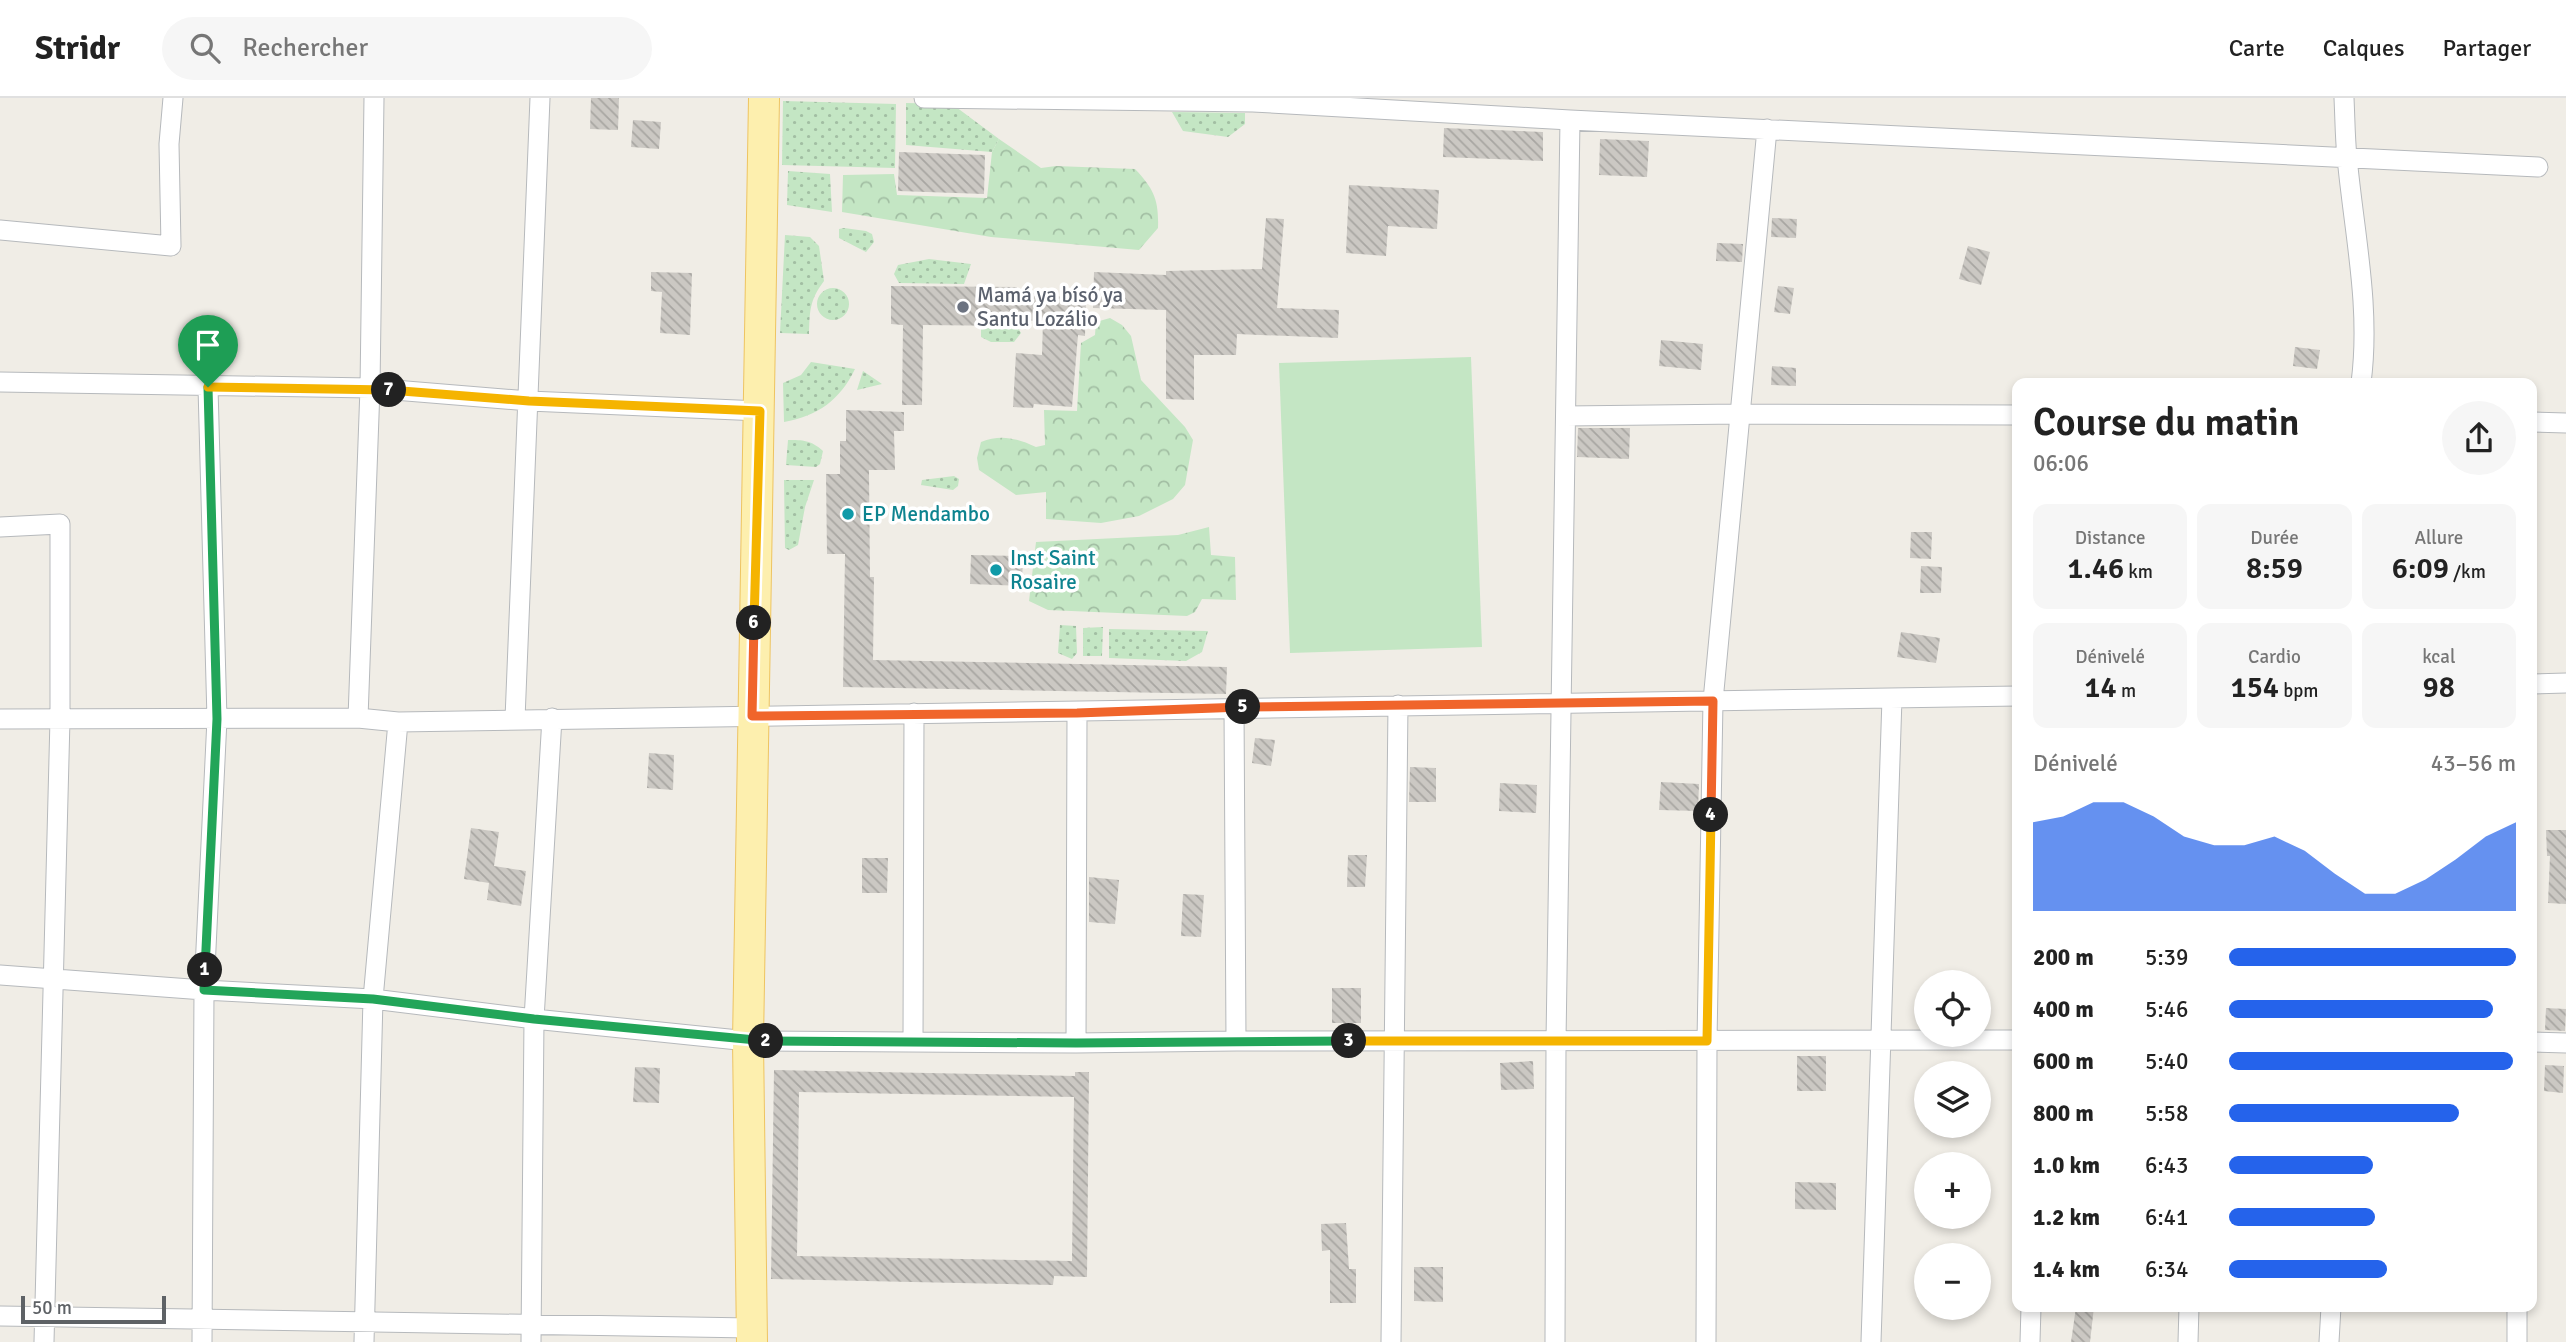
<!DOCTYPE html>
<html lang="fr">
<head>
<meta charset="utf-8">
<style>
  body { margin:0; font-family:Signika,sans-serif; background:#f6f6f6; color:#222; height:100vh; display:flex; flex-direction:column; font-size:26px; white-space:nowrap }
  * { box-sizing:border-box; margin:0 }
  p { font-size:23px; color:#767676 }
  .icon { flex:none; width:38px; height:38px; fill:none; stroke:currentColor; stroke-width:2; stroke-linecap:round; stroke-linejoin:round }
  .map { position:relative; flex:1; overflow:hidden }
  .sheet { position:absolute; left:2012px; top:280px; width:525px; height:934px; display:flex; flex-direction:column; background:#fff; border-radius:14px; box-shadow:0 4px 10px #0003 }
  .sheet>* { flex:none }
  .controls { position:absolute; left:1914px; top:872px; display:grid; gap:14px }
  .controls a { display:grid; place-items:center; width:77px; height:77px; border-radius:50%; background:#fff; box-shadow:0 4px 10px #0003; font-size:35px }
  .scale { position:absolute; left:21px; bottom:18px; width:145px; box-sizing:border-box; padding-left:7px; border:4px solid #5e6266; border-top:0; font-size:19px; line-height:24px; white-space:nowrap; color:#5e6266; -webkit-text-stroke:5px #fff; paint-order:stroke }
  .pin { position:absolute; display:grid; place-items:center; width:60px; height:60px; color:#fff; margin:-72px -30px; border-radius:50% 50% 50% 0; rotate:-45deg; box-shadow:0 0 7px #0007 }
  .pin .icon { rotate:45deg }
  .km { position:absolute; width:35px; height:35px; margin:-18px; border-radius:50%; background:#222; color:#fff; font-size:19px; line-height:35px; text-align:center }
  .round { display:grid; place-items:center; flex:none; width:74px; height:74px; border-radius:37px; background:#f6f6f6 }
  .summary { display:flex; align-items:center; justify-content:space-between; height:119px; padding:0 21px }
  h1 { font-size:38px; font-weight:600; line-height:52px }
  .stats { display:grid; grid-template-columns:repeat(3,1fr); gap:10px; height:119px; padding:7px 21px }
  .stats div { display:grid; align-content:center; border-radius:14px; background:#f6f6f6; text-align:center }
  .stats b { font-size:30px; font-weight:600 }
  .stats small { font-size:19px; font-weight:400 }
  .stats p { font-size:19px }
  .chart { height:196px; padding:14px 21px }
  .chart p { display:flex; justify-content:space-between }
  .chart svg { width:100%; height:126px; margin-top:7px; fill:#2563eb; opacity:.7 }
  ul { padding:0 21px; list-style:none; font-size:23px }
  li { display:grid; grid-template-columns:112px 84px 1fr; align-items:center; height:52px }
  li i { height:18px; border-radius:9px; background:#2563eb }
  header { display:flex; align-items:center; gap:42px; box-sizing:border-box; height:98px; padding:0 35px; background:#fff; border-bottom:2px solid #e0e0e0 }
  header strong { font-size:33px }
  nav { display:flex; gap:38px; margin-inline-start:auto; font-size:24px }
  .search { width:490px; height:63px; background:#f6f6f6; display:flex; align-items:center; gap:18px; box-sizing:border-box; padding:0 24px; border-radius:38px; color:#767676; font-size:26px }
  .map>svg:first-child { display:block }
  .grass { fill:url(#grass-dots) }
  .forest { fill:url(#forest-crowns) }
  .pitch { fill:#c4e6c4 }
  .building { fill:url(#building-back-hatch); fill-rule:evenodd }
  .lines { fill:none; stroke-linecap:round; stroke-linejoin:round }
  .street-casing { stroke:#b6b9bc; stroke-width:21 }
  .primary-casing { stroke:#eec461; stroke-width:32 }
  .street { stroke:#fff; stroke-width:19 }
  .primary { stroke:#fdefae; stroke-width:30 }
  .split-1-casing { stroke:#fff; stroke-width:14 }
  .split-2-casing { stroke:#fff; stroke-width:14 }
  .split-3-casing { stroke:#fff; stroke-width:14 }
  .split-4-casing { stroke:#fff; stroke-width:14 }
  .split-5-casing { stroke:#fff; stroke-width:14 }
  .split-6-casing { stroke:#fff; stroke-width:14 }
  .split-7-casing { stroke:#fff; stroke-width:14 }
  .split-8-casing { stroke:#fff; stroke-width:14 }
  .split-1 { stroke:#22a559; stroke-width:9 }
  .split-2 { stroke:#22a559; stroke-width:9 }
  .split-3 { stroke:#22a559; stroke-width:9 }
  .split-4 { stroke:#f5b400; stroke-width:9 }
  .split-5 { stroke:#f0652b; stroke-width:9 }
  .split-6 { stroke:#f0652b; stroke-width:9 }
  .split-7 { stroke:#f5b400; stroke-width:9 }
  .split-8 { stroke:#f5b400; stroke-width:9 }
  .worship-dot { fill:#6b7280; stroke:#fff; stroke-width:2.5 }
  .culture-dot { fill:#0f9aa8; stroke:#fff; stroke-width:2.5 }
  .labels { text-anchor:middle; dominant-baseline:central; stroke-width:7; stroke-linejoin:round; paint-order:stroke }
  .worship-label { font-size:21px; fill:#5b616d; stroke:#fff; text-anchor:start }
  .culture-label { font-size:21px; fill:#0d838f; stroke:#fff; text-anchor:start }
</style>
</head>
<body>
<header>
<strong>Stridr</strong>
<div class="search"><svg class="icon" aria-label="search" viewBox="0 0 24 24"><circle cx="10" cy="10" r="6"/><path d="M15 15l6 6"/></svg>Rechercher</div>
<nav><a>Carte</a><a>Calques</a><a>Partager</a></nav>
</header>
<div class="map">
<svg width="2566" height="1244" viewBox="0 0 2566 1244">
  <defs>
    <pattern id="grass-dots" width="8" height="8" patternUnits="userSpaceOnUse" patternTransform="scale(1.75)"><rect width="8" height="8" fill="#c4e6c4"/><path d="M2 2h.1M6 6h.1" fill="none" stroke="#a2bea3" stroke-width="1.8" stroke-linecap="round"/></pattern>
    <pattern id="forest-crowns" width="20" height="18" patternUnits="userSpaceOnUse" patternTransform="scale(1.75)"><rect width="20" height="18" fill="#c4e6c4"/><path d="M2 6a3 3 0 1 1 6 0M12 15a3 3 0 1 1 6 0" fill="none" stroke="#a2bea3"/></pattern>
    <pattern id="building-back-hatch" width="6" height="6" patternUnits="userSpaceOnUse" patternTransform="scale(1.75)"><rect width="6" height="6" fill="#cbc8c3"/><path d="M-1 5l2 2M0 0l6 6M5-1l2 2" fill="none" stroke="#a8a6a2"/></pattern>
  </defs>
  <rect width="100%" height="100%" fill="#f0ede6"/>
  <path class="grass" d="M783,3L896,6L895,70L782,67Z
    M906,5L952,6L999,41L992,54L906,47Z
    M1172,14L1245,15V26L1228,39L1183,33Z
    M788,73L830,76L832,114L787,107Z
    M844,130L866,133L872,136L874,144L866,154L839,140V131Z
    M785,137L810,139L819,148L824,183C809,203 810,213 809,236L780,235Z
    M929,161L971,166L964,186L899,185L894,176L898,167Z
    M817 206a16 16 0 1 1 32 0a16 16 0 1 1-32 0Z
    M981,230H1018L1021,235L1014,244H991L981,239Z
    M811,264L855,271C840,302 818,318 784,324L783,285L801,277Z
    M863,273L882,286L857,292Z
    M788,342C803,342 811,342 823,353L820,366L816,369L786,367Z
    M954,378L959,381L958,388L953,392L921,387L922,382Z
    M784,382H814L805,409L798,447L789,452L785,450Z
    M1060,527L1076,528L1077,555L1072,561L1058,555Z
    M1103,529L1102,558H1083V530Z
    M1109,531L1208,533L1202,554L1186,563L1109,560Z"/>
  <path class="forest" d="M999,41L1041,70L1056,68L1135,71C1154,91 1159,102 1158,130L1139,152L991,139L842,114L843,77L894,76L897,97L987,100L992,54Z
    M1110,220L1122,227L1131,238L1141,282L1185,329L1193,342L1185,387L1173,401L1139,418L1101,425L1046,421V394L1016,397L979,372L977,360L981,344C1001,336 1016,340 1036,349L1045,347L1044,312L1077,313L1081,245L1095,237L1096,224Z
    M1209,429L1211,457L1235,459L1236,502L1202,501L1195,514L1187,518L1048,512L1029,503L1036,444L1178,437Z"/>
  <path class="pitch" d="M1471,259L1482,549L1290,555L1279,265Z"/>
  <path class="building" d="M591,0H619L618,32L590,31Z
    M633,22L661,24L659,51L631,49Z
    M1444,30L1543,34V63L1443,59Z
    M1600,41L1649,43L1647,79L1599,77Z
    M899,54L985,57L984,96L898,93Z
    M1349,87L1439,92L1437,131L1388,128L1386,158L1346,155Z
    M1266,120L1284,121L1277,210L1339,212L1338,240L1237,236L1236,257H1194V302L1166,301V212L1093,210L1094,174L1166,177V173L1262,171Z
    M1772,120L1797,121L1796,140L1771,139Z
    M1717,145L1743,146L1742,164L1716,163Z
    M1968,148L1990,154L1981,187L1959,181Z
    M651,174L692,175L690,237L660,235L662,194L651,193Z
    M891,188L1017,189V195H1034V198L1086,199L1085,238L1078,237L1072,309L1034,306L1033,310L1013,309L1016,255L1042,257L1043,223L1016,222L1014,228L923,227L922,307H902L903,227L891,226Z
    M1778,188L1794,190L1790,216L1774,214Z
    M1661,242L1703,246L1701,272L1659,268Z
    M2295,249L2320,252L2317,271L2293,268Z
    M1772,268L1796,270V288L1771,287Z
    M846,312L904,314V333H894L895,372H869L870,479H874L873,562L1227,569L1226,596L843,589L845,456H827L826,376H840V343H846Z
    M1578,330H1630L1629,361L1577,359Z
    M1911,434H1932L1931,461L1910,460Z
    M971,457L1023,458L1022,488L970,486Z
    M1921,468L1942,469L1941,495H1920Z
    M1901,534L1940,540L1936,565L1897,559Z
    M1255,640L1275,642L1271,668L1252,665Z
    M649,655L674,657L673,692L647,690Z
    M1410,669L1436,670V704H1409Z
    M1661,684L1699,686L1698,713L1659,712Z
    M1500,685L1537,687L1536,715L1499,713Z
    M471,730L499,734L494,768L526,773L521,808L487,802L489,785L464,781Z
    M2546,732H2566V806L2548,805L2550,758H2547Z
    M1348,757H1367L1365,789H1347Z
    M862,760H888L887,795H862Z
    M1089,779L1119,782L1115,826L1089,824Z
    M1183,796L1204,797L1201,839L1181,838Z
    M1332,890H1361V925H1332Z
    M2546,910L2566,911L2565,933L2545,932Z
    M1797,958H1826V993H1797Z
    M1533,963L1534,991L1501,992L1500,965Z
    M2545,967L2564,968L2563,995L2544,993Z
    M635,969L660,970L659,1005L633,1004Z
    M774,972L1075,978V974H1089L1087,1179L1054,1178L1053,1187L771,1181ZM799,994L1074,999L1072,1163L797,1158Z
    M1795,1084L1836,1085V1112L1795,1111Z
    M1346,1125L1349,1171H1356V1205H1330V1152L1322,1153L1321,1126Z
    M1414,1169H1443V1204L1414,1203Z
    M2076,1209H2094L2090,1244H2071Z"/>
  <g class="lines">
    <g class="street-casing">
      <path id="street" d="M924,0L1253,4L1570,22L2538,69
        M2344,0C2345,20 2345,40 2347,59C2354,135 2371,209 2361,285
        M0,132L171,148L169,46L173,0
        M0,284L370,290L529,303L760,313
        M1566,318L1740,316L2018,317
        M2532,324L2566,325
        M0,429L60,426V621L44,1244
        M2532,586L2566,585
        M1234,609L1236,943
        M358,620L370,290L374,0
        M0,621L358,620L398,624L2018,598
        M515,621L540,0
        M0,877L204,892L373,901L534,921L748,943L1076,945L1236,943L2018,942
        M913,943L914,615
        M2532,944L2566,945
        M1076,945L1077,615
        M2517,1209V1244
        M0,1218L751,1230
        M202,1244L204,892L217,621L208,289
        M364,1244L373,901L398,624
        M531,1244L534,921L552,620
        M1391,1244L1398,607
        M1555,1244L1556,943L1570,22
        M1706,1244L1707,943L1713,603L1767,31
        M1871,1244L1892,600
        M2030,1244L2031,1209
        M2188,1244L2189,1209
        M2329,1244L2331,1209"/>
    </g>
    <g class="primary-casing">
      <path id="primary" d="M752,1244L748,943L764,0"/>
    </g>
    <use href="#street" class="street"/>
    <use href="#primary" class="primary"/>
  </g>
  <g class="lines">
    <g class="split-1-casing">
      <path id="split-1" d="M205,872L217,621L208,289"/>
    </g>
    <g class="split-2-casing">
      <path id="split-2" d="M205,872L204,892L373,901L534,921L766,943"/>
    </g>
    <g class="split-3-casing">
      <path id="split-3" d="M766,943L1076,945L1349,943"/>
    </g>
    <g class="split-4-casing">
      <path id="split-4" d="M1349,943H1707L1711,717"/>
    </g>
    <g class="split-5-casing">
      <path id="split-5" d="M1243,609L1713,603L1711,717"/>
    </g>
    <g class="split-6-casing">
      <path id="split-6" d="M754,525L752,618L1077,615L1243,609"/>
    </g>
    <g class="split-7-casing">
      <path id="split-7" d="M389,292L529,303L760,313L754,525"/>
    </g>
    <g class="split-8-casing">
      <path id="split-8" d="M208,289L389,292"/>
    </g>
    <use href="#split-1" class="split-1"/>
    <use href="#split-2" class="split-2"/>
    <use href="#split-3" class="split-3"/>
    <use href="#split-4" class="split-4"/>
    <use href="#split-5" class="split-5"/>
    <use href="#split-6" class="split-6"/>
    <use href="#split-7" class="split-7"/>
    <use href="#split-8" class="split-8"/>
  </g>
  <circle class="worship-dot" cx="963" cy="209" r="7"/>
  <g class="culture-dot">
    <circle cx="848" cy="416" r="7"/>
    <circle cx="996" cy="472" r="7"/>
  </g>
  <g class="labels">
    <g class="worship-label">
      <text x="977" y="197">Mamá ya bísó ya<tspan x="977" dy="24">Santu Lozálio</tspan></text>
    </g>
    <g class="culture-label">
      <text x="862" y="416">EP Mendambo</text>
      <text x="1010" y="460">Inst Saint<tspan x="1010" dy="24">Rosaire</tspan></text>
    </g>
  </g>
</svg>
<div class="controls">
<a><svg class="icon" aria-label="locate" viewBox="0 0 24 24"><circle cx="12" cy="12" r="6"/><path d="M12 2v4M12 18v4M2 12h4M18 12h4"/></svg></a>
<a><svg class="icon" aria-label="layers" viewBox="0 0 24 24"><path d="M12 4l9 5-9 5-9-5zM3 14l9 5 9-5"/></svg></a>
<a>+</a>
<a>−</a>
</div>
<div class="scale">50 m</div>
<div class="pin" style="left:208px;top:289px;background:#1e9e55"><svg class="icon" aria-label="arrive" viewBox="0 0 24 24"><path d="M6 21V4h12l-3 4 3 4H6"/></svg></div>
<b class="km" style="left:205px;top:872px">1</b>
<b class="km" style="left:766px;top:943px">2</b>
<b class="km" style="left:1349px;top:943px">3</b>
<b class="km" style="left:1711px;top:717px">4</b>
<b class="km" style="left:1243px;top:609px">5</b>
<b class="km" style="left:754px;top:525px">6</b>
<b class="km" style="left:389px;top:292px">7</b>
<section class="sheet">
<div class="summary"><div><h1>Course du matin</h1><p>06:06</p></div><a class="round"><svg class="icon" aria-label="share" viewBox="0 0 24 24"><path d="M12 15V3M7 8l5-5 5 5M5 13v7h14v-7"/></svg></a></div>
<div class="stats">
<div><p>Distance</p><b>1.46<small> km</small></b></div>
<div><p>Durée</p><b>8:59</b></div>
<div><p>Allure</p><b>6:09<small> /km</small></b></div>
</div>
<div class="stats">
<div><p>Dénivelé</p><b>14<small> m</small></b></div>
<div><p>Cardio</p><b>154<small> bpm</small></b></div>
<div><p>kcal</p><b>98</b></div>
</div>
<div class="chart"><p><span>Dénivelé</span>43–56 m</p>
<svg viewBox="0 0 160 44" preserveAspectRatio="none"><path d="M0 44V13L10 11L20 6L30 6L40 11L50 18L60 21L70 21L80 18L90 23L100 31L110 38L120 38L130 33L140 26L150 18L160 13V44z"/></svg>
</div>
<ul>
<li><b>200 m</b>5:39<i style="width:100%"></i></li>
<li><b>400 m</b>5:46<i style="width:92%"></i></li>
<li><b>600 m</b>5:40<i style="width:99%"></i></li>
<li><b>800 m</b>5:58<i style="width:80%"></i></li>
<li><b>1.0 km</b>6:43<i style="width:50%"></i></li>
<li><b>1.2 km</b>6:41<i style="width:51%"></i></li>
<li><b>1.4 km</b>6:34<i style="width:55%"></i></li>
</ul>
</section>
</div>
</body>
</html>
